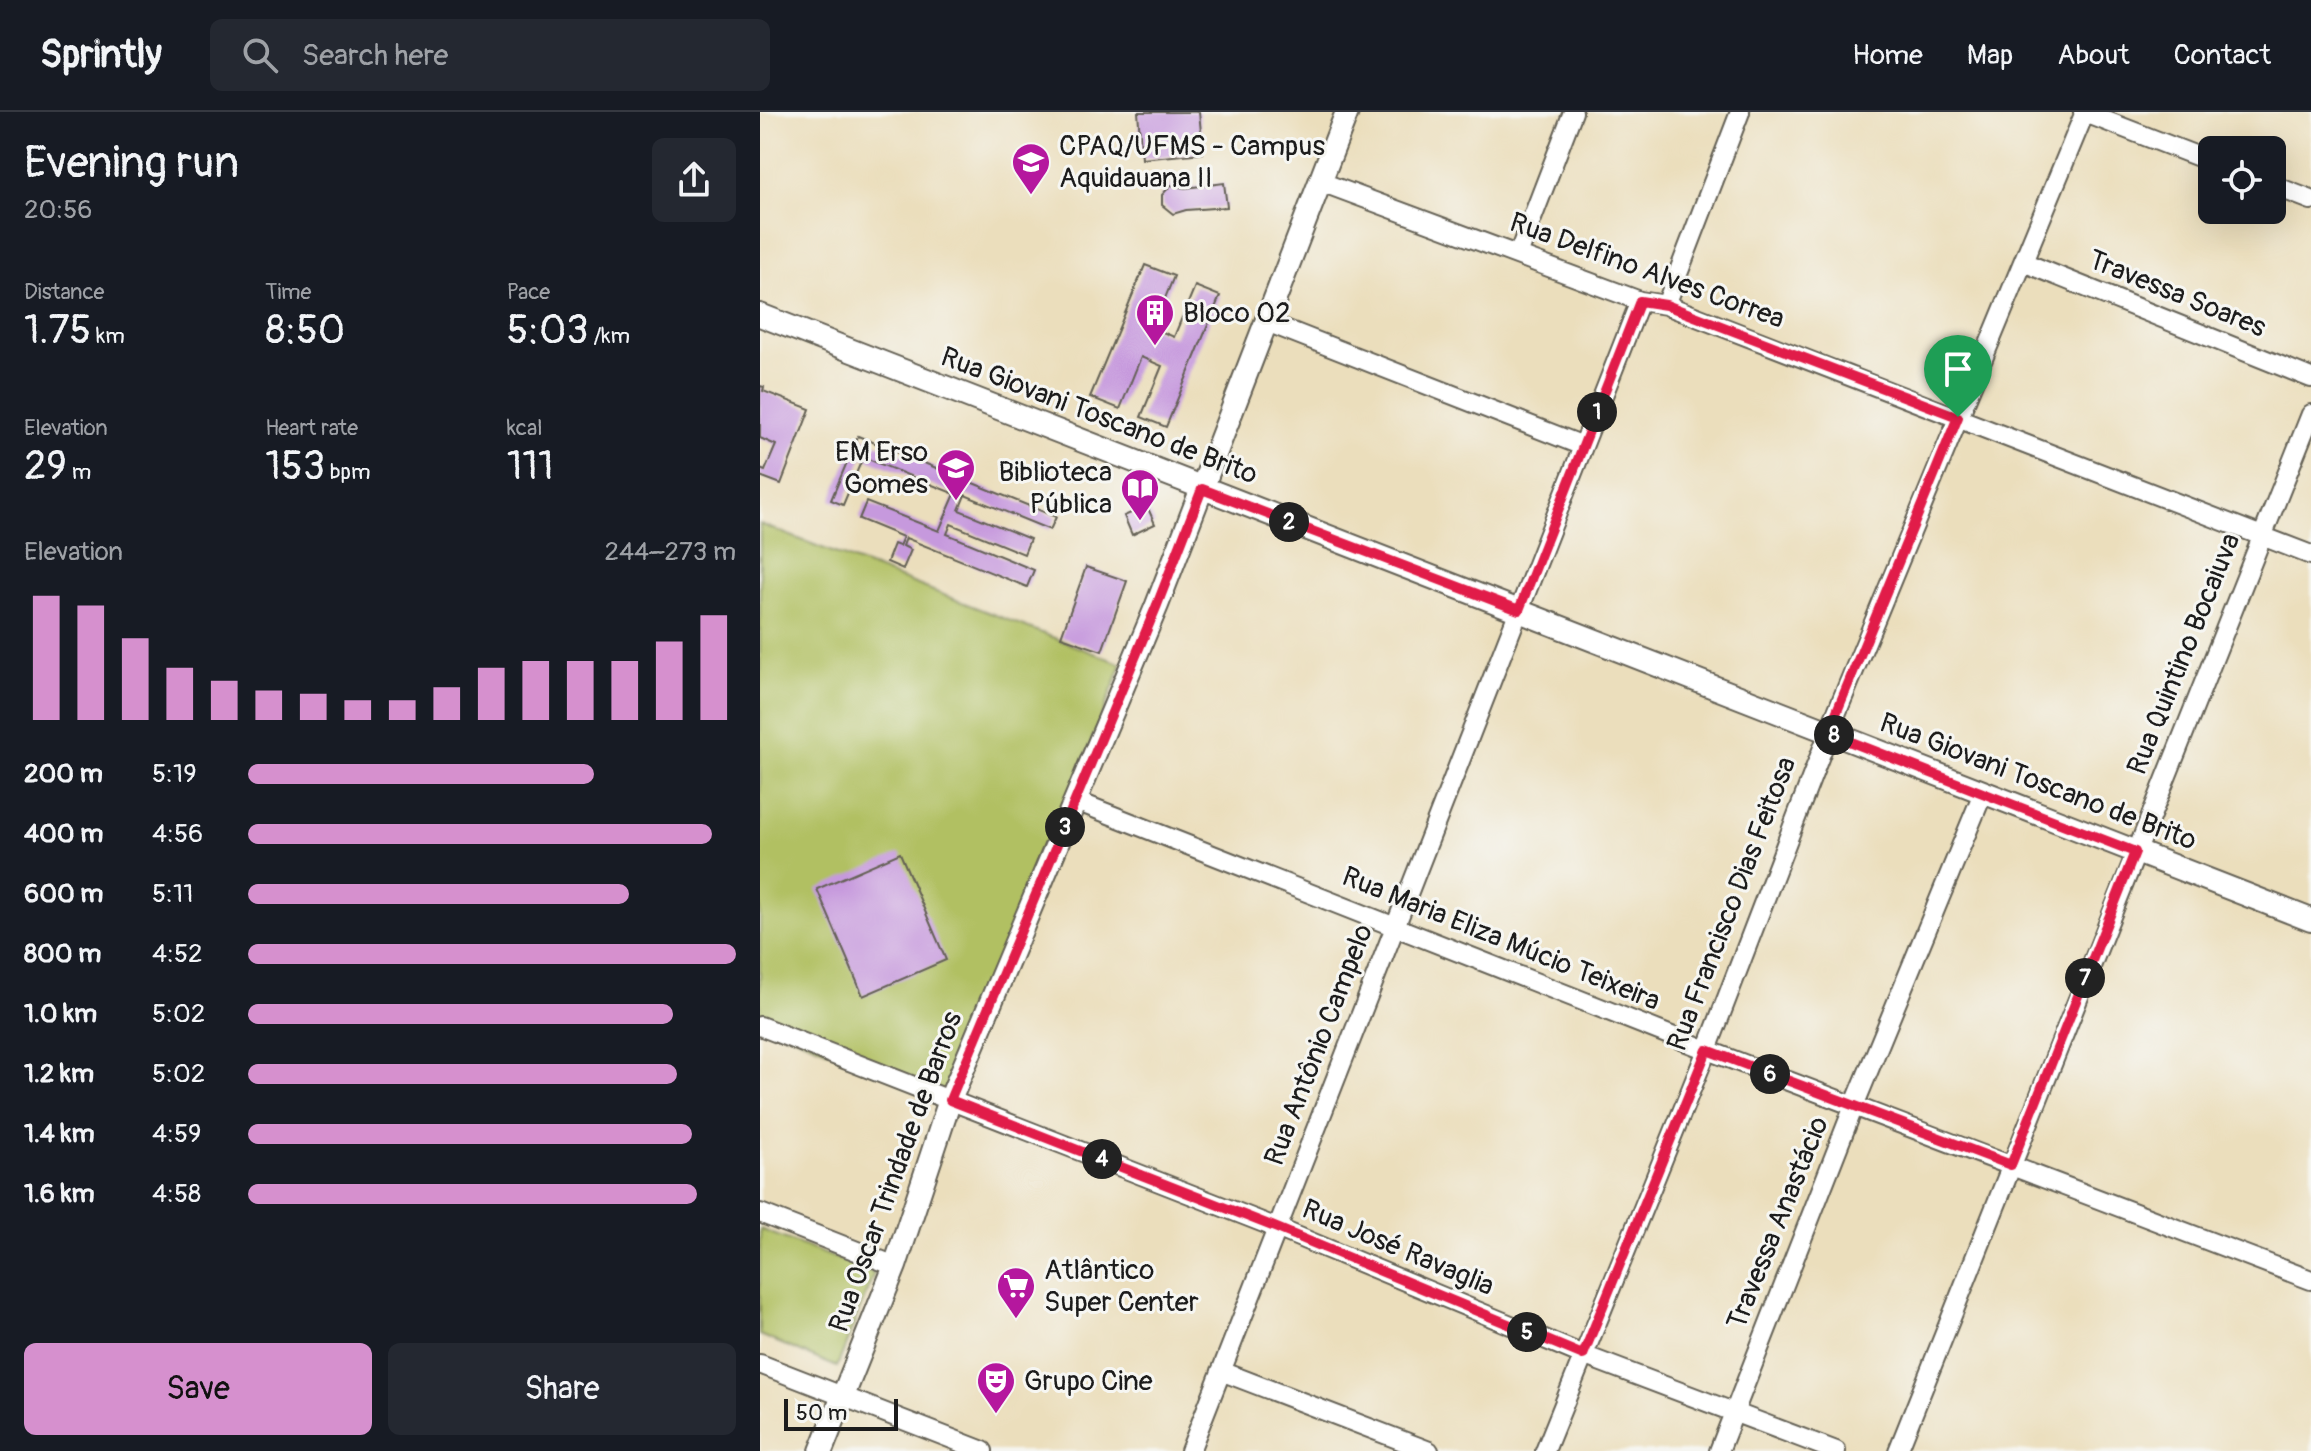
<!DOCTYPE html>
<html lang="en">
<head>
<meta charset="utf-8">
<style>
  body { margin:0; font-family:Pangolin,sans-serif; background:#242831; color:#f1f3f6; height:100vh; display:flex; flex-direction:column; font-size:30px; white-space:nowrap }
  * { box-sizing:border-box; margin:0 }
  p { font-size:26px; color:#9ea1a6 }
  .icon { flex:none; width:44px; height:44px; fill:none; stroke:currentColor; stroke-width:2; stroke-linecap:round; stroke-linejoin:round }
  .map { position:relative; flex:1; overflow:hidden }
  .side { display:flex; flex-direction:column; background:#171b24; width:760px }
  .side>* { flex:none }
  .tools { position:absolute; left:1438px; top:24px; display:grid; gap:16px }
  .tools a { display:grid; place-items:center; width:88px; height:88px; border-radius:12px; background:#171b24; box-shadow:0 8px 32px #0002; font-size:40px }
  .scale { position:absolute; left:24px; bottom:20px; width:114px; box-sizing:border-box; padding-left:8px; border:4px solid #1c1c1c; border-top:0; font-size:22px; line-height:28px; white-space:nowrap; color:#1c1c1c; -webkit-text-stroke:6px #f6f6f2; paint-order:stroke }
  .pin { position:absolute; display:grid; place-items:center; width:68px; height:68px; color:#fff; margin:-82px -34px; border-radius:50% 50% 50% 0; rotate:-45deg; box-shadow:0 0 8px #0007 }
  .pin .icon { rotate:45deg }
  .km { position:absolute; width:40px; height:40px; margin:-20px; border-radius:50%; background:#222; color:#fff; font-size:22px; line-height:40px; text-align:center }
  .round { display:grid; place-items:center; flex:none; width:84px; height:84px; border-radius:12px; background:#242831 }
  .overview { display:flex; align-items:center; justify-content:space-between; height:136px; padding:0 24px }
  h1 { font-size:44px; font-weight:600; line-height:60px }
  .stats { display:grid; grid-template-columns:repeat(3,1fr); gap:12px; height:136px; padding:8px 24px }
  .stats div { display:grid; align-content:center }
  .stats b { font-size:40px; font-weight:600 }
  .stats small { font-size:22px; font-weight:400 }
  .stats p { font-size:22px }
  .chart { height:224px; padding:16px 24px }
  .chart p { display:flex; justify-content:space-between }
  .chart svg { width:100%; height:144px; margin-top:8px; stroke:#d690ce; stroke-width:6 }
  .cta { display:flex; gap:16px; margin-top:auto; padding:16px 24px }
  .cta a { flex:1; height:92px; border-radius:12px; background:#d690ce; color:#111; font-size:32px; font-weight:600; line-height:92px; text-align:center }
  .cta a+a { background:#242831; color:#f1f3f6 }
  ul { padding:0 24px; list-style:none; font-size:26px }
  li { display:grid; grid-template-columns:128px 96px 1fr; align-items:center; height:60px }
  li i { height:20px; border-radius:10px; background:#d690ce }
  header { display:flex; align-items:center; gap:48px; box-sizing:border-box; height:112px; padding:0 40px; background:#171b24; border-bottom:2px solid #363941 }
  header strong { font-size:38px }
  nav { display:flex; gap:44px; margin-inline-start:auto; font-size:28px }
  .search { width:560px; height:72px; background:#242831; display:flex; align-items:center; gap:20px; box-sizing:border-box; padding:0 28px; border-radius:12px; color:#9ea1a6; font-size:30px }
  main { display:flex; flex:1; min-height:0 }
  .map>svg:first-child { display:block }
  .green { fill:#b1c062; stroke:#666e3f; stroke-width:2 }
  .building { fill:#c699dd }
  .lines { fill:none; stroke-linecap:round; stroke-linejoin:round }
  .minor-casing { stroke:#646054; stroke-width:22 }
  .major-casing { stroke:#646054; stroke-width:26 }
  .minor { stroke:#fff; stroke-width:18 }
  .major { stroke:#fff; stroke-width:22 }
  .route-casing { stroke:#fff; stroke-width:16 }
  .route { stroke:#e11d48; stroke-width:10 }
  .labels { text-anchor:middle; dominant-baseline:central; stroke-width:6; stroke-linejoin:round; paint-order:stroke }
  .poi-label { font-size:28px; fill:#1c1c1c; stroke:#f6f6f2; text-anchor:start }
  .street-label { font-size:28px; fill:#1c1c1c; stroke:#f6f6f2 }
</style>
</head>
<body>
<header>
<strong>Sprintly</strong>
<div class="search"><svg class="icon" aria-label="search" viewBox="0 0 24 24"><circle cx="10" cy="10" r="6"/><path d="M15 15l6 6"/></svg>Search here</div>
<nav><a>Home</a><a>Map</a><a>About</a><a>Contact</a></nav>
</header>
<main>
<section class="side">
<div class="overview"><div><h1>Evening run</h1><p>20:56</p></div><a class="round"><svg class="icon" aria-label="share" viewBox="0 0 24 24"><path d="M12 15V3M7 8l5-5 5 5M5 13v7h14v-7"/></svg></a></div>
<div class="stats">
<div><p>Distance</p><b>1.75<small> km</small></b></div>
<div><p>Time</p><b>8:50</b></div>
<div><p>Pace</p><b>5:03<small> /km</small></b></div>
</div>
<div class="stats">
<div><p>Elevation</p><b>29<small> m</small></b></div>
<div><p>Heart rate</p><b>153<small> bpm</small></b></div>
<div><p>kcal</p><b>111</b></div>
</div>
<div class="chart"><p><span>Elevation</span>244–273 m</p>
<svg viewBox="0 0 160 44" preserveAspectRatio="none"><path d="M5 44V6M15 44V9M25 44V19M35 44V28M45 44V32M55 44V35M65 44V36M75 44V38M85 44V38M95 44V34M105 44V28M115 44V26M125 44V26M135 44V26M145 44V20M155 44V12"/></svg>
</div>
<ul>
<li><b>200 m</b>5:19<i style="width:71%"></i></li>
<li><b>400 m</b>4:56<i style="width:95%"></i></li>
<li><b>600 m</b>5:11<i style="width:78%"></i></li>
<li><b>800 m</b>4:52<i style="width:100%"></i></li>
<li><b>1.0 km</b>5:02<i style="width:87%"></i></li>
<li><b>1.2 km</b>5:02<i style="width:88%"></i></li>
<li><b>1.4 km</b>4:59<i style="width:91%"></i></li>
<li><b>1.6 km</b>4:58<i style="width:92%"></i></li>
</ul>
<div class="cta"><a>Save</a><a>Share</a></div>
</section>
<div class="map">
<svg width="1551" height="1339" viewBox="0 0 1551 1339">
  <rect width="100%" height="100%" fill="#f6f6f2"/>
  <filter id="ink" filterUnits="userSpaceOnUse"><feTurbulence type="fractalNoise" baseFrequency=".0125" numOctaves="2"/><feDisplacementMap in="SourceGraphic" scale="16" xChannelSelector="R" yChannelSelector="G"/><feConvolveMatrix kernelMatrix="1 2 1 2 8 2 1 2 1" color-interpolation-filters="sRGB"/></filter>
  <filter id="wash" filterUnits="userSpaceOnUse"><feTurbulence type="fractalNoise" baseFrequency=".006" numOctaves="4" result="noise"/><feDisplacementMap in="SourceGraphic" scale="32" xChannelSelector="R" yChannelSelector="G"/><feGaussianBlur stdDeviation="1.8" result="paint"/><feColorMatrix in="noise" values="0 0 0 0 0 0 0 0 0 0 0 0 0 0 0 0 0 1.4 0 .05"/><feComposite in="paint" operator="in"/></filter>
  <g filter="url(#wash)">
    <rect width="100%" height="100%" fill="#ebdebc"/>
    <path class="green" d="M0,412L362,552L190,988L0,911Z
      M0,1117L114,1161L77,1255L0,1223Z"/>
    <g id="blocks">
      <path class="building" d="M378,0H439L443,41L382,47Z
        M464,71L467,95L426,98L413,102L402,93V83L411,73L425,76Z
        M385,153L414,164L393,216L414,225L435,174L460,184L406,315L381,305L402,254L381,245L360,297L330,285Z
        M0,274L4,275L3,279L50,297L21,372L0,364V357L5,359L16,333L0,326Z
        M98,324L296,405L290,418L205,383L199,398L270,427L264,442L191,412L187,422L274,458L267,475L146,426L143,434L151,438L143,457L127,450L134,432L139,434L143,425L99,407L106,390L179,419L195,382L103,345L83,393L71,388Z
        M387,394L395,412L372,423L364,404Z
        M326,455L367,469L342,539L301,525Z
        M140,741L186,848L103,884L57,777Z"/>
    </g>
  </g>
  <g filter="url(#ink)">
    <use href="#blocks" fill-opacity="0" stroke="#646054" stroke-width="2"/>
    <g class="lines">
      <g class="minor-casing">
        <path id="minor" d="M1323,0L1452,50
          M561,70L880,189L906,193L1551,443
          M1512,73L1551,88
          M758,143L813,0
          M1263,150L1551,266
          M906,193L980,0
          M507,210L823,334
          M316,689L947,938L1551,1168
          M0,914L517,1116L823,1243L1076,1339
          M0,1101L135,1154
          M0,1252L223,1339
          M461,1259L669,1339
          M430,1339L880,189
          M785,1339L947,938L1074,607L1325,0
          M959,1339L1094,994L1223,681
          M1138,1339L1551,302"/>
      </g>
      <g class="major-casing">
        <path id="major" d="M0,203L1551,808
          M61,1339L135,1154L190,988L397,493L587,0"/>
      </g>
      <use href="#minor" class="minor"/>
      <use href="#major" class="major"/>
    </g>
  </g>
  <g class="lines" filter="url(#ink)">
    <g class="route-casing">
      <path id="route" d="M880,189L906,193L1198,305L1068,621L1375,740L1251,1053L947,938L823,1243L517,1116L190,988L397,493L442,377L759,498Z"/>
    </g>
    <use href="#route" class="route"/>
  </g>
  <defs>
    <g id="university-pin" transform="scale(2)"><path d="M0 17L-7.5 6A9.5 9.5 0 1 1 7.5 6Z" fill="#b5179e" stroke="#f6f6f2"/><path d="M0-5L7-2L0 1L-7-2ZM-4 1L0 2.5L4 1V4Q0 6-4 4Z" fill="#fff"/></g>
    <g id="building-pin" transform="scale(2)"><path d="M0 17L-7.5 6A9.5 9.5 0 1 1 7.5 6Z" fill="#b5179e" stroke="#f6f6f2"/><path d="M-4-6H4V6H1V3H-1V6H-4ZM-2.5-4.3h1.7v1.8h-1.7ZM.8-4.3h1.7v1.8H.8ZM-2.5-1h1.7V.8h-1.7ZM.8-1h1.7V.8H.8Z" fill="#fff"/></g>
    <g id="school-pin" transform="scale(2)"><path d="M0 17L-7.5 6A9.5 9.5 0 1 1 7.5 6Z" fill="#b5179e" stroke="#f6f6f2"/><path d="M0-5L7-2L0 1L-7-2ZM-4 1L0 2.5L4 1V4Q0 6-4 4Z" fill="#fff"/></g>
    <g id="library-pin" transform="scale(2)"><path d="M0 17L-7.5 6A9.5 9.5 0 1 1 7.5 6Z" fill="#b5179e" stroke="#f6f6f2"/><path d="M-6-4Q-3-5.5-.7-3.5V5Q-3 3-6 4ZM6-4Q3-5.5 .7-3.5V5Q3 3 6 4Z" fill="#fff"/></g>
    <g id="supermarket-pin" transform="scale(2)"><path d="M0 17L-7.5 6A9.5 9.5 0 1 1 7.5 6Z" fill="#b5179e" stroke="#f6f6f2"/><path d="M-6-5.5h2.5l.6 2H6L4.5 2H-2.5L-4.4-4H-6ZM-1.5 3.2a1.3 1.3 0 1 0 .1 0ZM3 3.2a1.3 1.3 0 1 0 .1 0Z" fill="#fff"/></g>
    <g id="theatre-pin" transform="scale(2)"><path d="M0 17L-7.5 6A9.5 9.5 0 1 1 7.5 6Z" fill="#b5179e" stroke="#f6f6f2"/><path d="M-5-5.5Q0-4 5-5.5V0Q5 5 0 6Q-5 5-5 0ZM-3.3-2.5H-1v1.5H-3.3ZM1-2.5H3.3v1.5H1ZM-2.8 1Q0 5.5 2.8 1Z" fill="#fff"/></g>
  </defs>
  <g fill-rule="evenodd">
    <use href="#university-pin" x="271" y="50"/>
    <use href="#building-pin" x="395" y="201"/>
    <use href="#school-pin" x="196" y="356"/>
    <use href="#library-pin" x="380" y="376"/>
    <use href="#supermarket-pin" x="256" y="1174"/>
    <use href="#theatre-pin" x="236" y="1269"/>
  </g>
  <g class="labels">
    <g class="poi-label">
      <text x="299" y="34">CPAQ/UFMS - Campus<tspan x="299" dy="32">Aquidauana II</tspan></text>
      <text x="423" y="201">Bloco 02</text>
      <text x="168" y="340" text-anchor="end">EM Erso<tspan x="168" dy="32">Gomes</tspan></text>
      <text x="352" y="360" text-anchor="end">Biblioteca<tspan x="352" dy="32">Pública</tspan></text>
      <text x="284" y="1158">Atlântico<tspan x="284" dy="32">Super Center</tspan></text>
      <text x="264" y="1269">Grupo Cine</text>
    </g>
    <g class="street-label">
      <text transform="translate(887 159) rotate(20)">Rua Delfino Alves Correa</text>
      <text transform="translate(1417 182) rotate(22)">Travessa Soares</text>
      <text transform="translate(339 304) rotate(21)">Rua Giovani Toscano de Brito</text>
      <text transform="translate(1424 542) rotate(-68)">Rua Quintino Bocaiuva</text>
      <text transform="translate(1278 670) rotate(21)">Rua Giovani Toscano de Brito</text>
      <text transform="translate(972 792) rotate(-69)">Rua Francisco Dias Feitosa</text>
      <text transform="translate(741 827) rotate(22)">Rua Maria Eliza Múcio Teixeira</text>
      <text transform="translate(559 933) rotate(-69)">Rua Antônio Campelo</text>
      <text transform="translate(136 1060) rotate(-70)">Rua Oscar Trindade de Barros</text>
      <text transform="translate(1018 1111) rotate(-68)">Travessa Anastácio</text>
      <text transform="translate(638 1136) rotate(23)">Rua José Ravaglia</text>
    </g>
  </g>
</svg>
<div class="tools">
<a><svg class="icon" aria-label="locate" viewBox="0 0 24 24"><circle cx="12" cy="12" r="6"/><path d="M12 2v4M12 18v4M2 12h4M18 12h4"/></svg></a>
</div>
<div class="scale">50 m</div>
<div class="pin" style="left:1198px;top:305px;background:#1e9e55"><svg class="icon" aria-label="arrive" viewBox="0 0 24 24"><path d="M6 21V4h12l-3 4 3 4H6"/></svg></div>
<b class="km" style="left:837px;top:300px">1</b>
<b class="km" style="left:529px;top:410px">2</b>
<b class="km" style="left:305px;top:715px">3</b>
<b class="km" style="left:342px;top:1047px">4</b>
<b class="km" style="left:767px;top:1220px">5</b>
<b class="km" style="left:1010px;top:962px">6</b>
<b class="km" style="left:1325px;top:866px">7</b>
<b class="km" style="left:1074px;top:623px">8</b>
</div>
</main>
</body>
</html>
